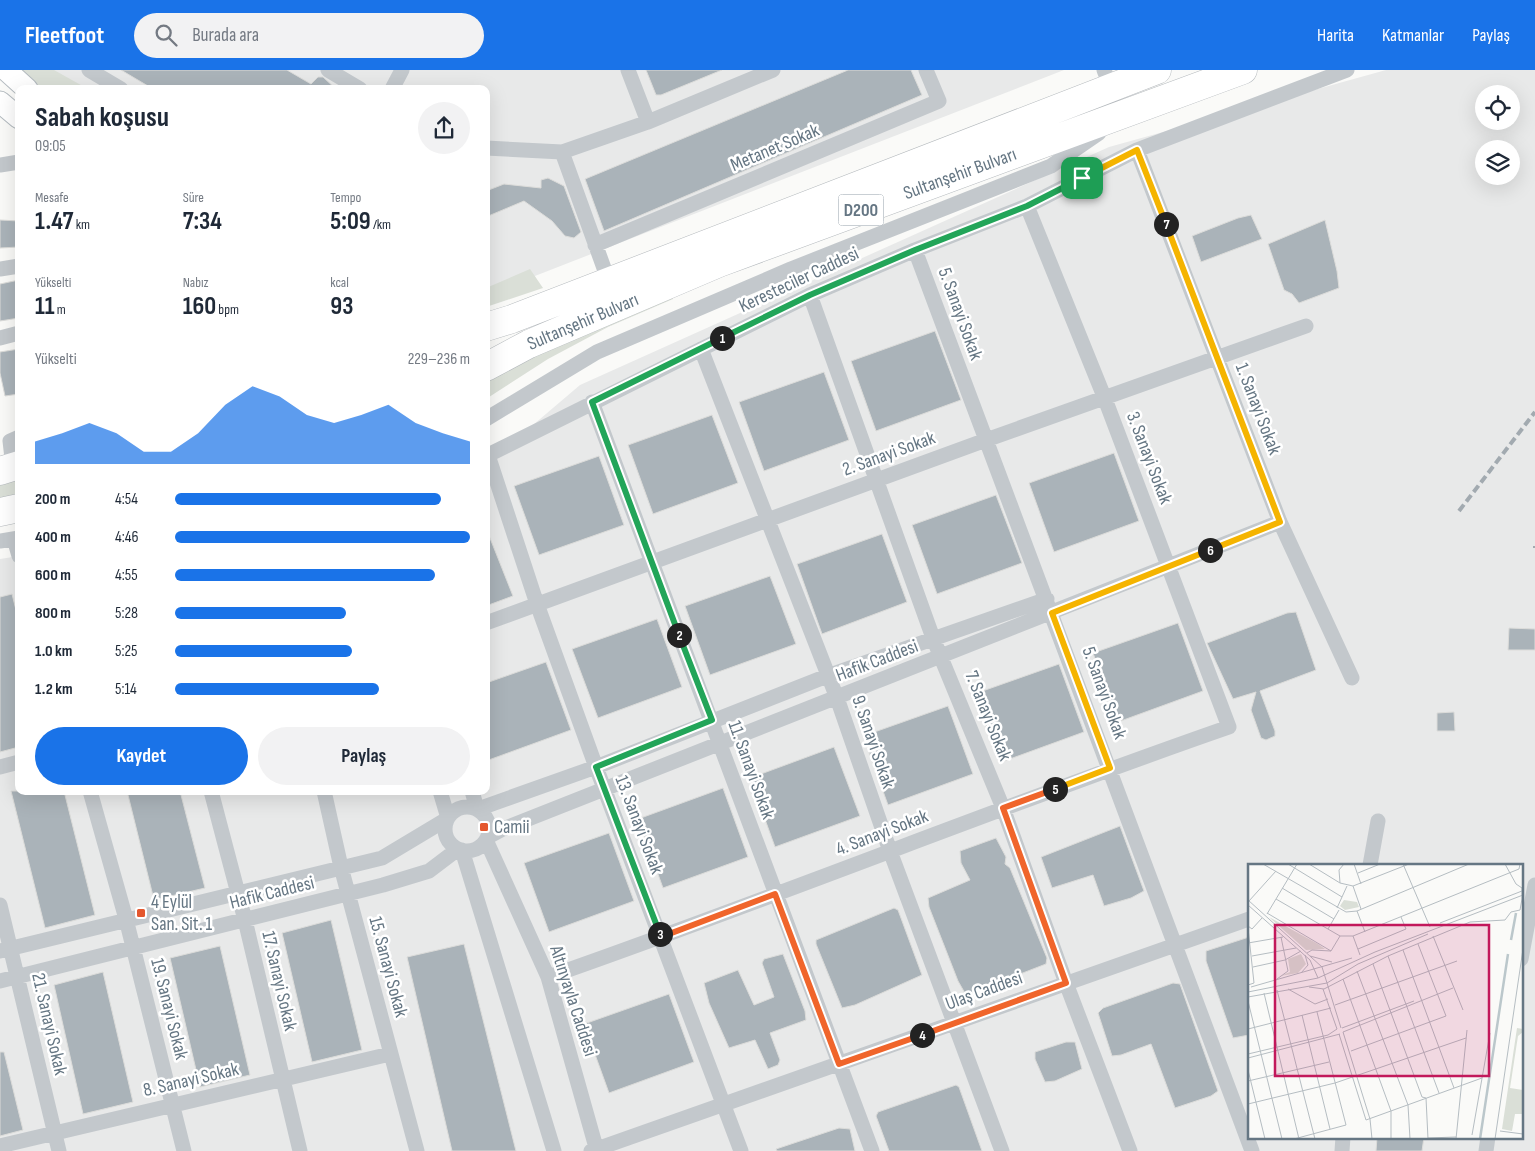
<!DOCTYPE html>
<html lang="tr">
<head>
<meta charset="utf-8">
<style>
  body { margin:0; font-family:"Sofia Sans Condensed",sans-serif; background:#f2f2f3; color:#1f2937; height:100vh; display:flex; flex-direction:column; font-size:19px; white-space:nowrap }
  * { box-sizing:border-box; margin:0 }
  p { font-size:16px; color:#747a83 }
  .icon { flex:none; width:28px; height:28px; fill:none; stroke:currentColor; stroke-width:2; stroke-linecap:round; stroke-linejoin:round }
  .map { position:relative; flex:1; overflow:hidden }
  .details { position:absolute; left:15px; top:15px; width:475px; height:710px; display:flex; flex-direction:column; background:#fff; border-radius:10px; box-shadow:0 5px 20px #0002 }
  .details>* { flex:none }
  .fabs { position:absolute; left:1475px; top:15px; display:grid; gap:10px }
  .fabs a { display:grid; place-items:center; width:45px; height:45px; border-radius:50%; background:#fff; box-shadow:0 5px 20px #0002; font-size:25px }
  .pin { position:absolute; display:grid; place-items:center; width:42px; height:42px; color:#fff; margin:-21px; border-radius:10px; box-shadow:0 2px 8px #0006 }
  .km { position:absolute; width:25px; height:25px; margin:-12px; border-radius:50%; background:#222; color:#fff; font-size:14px; line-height:25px; text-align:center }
  .round { display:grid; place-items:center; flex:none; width:52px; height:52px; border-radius:26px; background:#f2f2f3 }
  .overview { display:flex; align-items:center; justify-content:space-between; height:85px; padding:0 20px }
  h1 { font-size:28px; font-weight:700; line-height:38px }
  .figures { display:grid; grid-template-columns:repeat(3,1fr); gap:8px; height:85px; padding:5px 20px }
  .figures div { display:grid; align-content:center }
  .figures b { font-size:25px; font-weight:700 }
  .figures small { font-size:14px; font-weight:400 }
  .figures p { font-size:14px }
  .chart { height:140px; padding:10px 20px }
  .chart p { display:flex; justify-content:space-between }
  .chart svg { width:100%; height:90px; margin-top:5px; fill:#1a73e8; opacity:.7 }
  .primary-button { display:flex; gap:10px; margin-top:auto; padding:10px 20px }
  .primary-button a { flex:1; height:58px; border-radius:30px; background:#1a73e8; color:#fff; font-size:20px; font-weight:700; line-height:58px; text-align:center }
  .primary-button a+a { background:#f2f2f3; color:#1f2937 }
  ul { padding:0 20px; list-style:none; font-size:16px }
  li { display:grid; grid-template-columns:80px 60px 1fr; align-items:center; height:38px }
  li i { height:12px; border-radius:6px; background:#1a73e8 }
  header { display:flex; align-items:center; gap:30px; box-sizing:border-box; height:70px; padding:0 25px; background:#1a73e8; color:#fff }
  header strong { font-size:24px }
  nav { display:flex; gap:28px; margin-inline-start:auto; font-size:18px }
  .search { width:350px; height:45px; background:#f2f2f3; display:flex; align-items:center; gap:12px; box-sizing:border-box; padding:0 18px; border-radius:28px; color:#747a83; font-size:19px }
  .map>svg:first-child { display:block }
  .built { fill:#e8e9e9; fill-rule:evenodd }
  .green { fill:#dadfd7 }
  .building { fill:#aab3b9; stroke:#dcdcda }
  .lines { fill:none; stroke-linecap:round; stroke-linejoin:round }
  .secondary-casing { stroke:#b3babf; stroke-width:23 }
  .highway-casing { stroke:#b4b9bd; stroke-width:29 }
  .street { stroke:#c3c8cc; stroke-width:15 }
  .secondary { stroke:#fff; stroke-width:21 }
  .highway { stroke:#fff; stroke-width:28 }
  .rail { stroke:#a2aab0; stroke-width:4; stroke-dasharray:8 4; stroke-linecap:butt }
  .split-1-casing { stroke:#fff; stroke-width:10 }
  .split-2-casing { stroke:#fff; stroke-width:10 }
  .split-3-casing { stroke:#fff; stroke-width:10 }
  .split-4-casing { stroke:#fff; stroke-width:10 }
  .split-5-casing { stroke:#fff; stroke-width:10 }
  .split-6-casing { stroke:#fff; stroke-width:10 }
  .split-7-casing { stroke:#fff; stroke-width:10 }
  .split-8-casing { stroke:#fff; stroke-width:10 }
  .split-1 { stroke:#22a559; stroke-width:6 }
  .split-2 { stroke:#22a559; stroke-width:6 }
  .split-3 { stroke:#22a559; stroke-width:6 }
  .split-4 { stroke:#f0652b; stroke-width:6 }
  .split-5 { stroke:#f0652b; stroke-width:6 }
  .split-6 { stroke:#f5b400; stroke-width:6 }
  .split-7 { stroke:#f5b400; stroke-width:6 }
  .split-8 { stroke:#f5b400; stroke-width:6 }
  .poi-dot { fill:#e4572e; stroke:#fff; stroke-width:2 }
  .labels { text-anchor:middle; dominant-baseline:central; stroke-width:5; stroke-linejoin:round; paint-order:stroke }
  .shield { fill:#fff; stroke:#939fa8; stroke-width:1 }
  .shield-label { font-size:18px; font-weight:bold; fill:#657683 }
  .street-label { font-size:19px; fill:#657683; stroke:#fff }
  .poi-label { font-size:19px; fill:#657683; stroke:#fff; text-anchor:start }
  .inset-river { fill:none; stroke:#bbc7cb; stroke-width:2.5 }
  .inset-road { fill:none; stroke:#b5bdc2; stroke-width:1 }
  .view { fill:#c2185b; fill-opacity:0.15; stroke:#c2185b; stroke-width:2.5 }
  .inset-edge { fill:none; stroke:#657683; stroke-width:2.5 }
</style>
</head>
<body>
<header>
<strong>Fleetfoot</strong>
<div class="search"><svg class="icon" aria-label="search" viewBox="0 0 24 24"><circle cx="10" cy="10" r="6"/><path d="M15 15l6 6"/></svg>Burada ara</div>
<nav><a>Harita</a><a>Katmanlar</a><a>Paylaş</a></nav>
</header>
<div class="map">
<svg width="1535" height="1081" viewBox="0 0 1535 1081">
  <rect width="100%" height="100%" fill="#fafaf8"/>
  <path class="built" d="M52,0H1064L486,225V19H85Z
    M1386,0H1535V1081H0V489L19,486V721H486V395L580,315L1109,77ZM1484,24H1511V51H1484ZM1484,79H1511V106H1484ZM1249,795H1521V1067H1249Z"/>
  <path class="green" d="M16,0H54L88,19H37Z
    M530,199L543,218L486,237V218Z
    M670,220L673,229L608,257L548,289L486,329V304Z
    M19,409V427L0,431V415Z"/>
  <path class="building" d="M121,0H287L311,14L318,7H323L336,19H153Z
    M646,0H722L661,25H656Z
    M848,0H911L922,25L604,161L585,109Z
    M548,108L564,116L581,162L574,168L565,166L552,151L524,131L486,147V121L504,114L541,118V110Z
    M1251,145L1262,169L1201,192L1192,166L1238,148Z
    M0,150L19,151V177L0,178Z
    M1325,150L1337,201L1339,218L1299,233L1292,224L1284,220L1268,174Z
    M19,210V248L0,251V214Z
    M935,261L961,330L876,361L851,291Z
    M19,279V324L5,326L0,303V282Z
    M824,302L849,370L764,401L739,332Z
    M712,345L738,413L653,444L628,375Z
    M1114,383L1139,451L1054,482L1029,413Z
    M599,386L624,455L539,485L514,416Z
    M996,425L1022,493L937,524L912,455Z
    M486,458L513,526L486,536Z
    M882,464L907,532L822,564L797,494Z
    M770,506L796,574L710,605L685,536Z
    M12,524L19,552V677L0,682V527Z
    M1296,542L1316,600L1260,621L1275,661V666L1266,670L1261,668L1251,640L1256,622L1233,629L1207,573L1287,543Z
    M657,549L682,617L598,648L572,579Z
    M1178,553L1203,621L1118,652L1093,583Z
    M1509,558L1535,559V580H1508Z
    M546,592L571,660L486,691V613Z
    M1059,594L1084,662L999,693L974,624Z
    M948,636L973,704L888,735L863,666Z
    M1454,642L1455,661H1437V643Z
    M834,677L860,746L775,777L750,708Z
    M723,718L748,787L663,818L638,749Z
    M11,721H64L95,845L45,858Z
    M127,721H180L205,818L154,830Z
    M1120,756L1144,821L1131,828L1104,836L1093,805L1052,818L1041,787Z
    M609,763L634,831L549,862L524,793Z
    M996,768L1006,787L1005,794L1010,798L1047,888L1046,894L966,925L958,911L929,837L928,828L970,810L961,793L960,781Z
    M894,838L898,840L922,905L855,935L842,938L816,874V870Z
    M331,850L362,980L312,992L282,863Z
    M1249,867V965L1233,968L1206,891V881Z
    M464,874L516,1081H452L407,887Z
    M220,876L250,1005L200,1017L170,888Z
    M783,884L805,941L806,950L770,963L780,990L778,995L768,999L755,970L729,978L709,933L704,913L738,900L754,935L774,927L762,893L764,889Z
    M103,902L133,1032L83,1044L54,915Z
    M1173,913L1180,914L1218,1021L1211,1026L1175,1038L1151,974L1121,985L1112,986L1098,943L1103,938Z
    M669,924L694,992L609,1023L584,954Z
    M1066,972H1075L1082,999L1055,1011L1045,1012L1035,989V982Z
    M0,982H4L23,1060L0,1066Z
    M956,1015L959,1017L982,1081H889L876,1046L878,1042Z
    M839,1058L850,1059L855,1081H777L776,1079Z
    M1377,1067H1424L1422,1081H1376Z"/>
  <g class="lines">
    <g class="secondary-casing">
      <path id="secondary" d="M6,0L27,19
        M0,32L19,48"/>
    </g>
    <g class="highway-casing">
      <path id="highway" d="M486,257L512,249L1157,0
        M486,297L529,274L719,193L1243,0
        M0,401L19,395
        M0,442L19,438"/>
    </g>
    <path class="street" d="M89,0L121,19
      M328,0L360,19
      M628,0L648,52
      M1104,0L1111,18
      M392,19L402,0
      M486,78L562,82L648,52L773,0
      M1137,80L1280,452L1352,608
      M562,82L609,212
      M0,95L19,92
      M595,175L939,31L926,0
      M915,180L1252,1081
      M0,199L19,196
      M810,225L933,568L1003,738L1066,913L1130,1081
      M0,268L19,263
      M701,279L837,628L890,781L1002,1081
      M592,332L872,1081
      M486,349L597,282L791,199L1051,96L1099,63
      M488,385L537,534L596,697L741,1081
      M486,386L810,225L915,180L1027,136L1137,80L1347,0
      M13,397L10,371L19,367
      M14,469L19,486
      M0,471L19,468
      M486,553L986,370L1306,256
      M0,697L19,692
      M90,721L126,849L184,1081
      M211,721L245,850L300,1081
      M324,721L341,797L417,1081
      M440,721L448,748
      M472,721L477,739
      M445 759a22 22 0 1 1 44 0a22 22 0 1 1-44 0Z
      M478,739L596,697L827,606L1047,529
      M488,767L503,759L1280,452
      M486,770L548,907L597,1081
      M462,780L554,1081
      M1370,795L1378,751
      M0,835L59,1081
      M0,881L382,788L447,749
      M1521,889L1535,815
      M548,907C777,827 1001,736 1229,657L1105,329L1027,136
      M0,911L383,815L429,801L458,779
      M0,1076L390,984
      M591,1081L1249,849
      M1342,1081L1343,1067
      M1486,1081L1488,1067"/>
    <use href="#secondary" class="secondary"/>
    <use href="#highway" class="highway"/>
    <path class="rail" d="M1459,441L1535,342
      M1535,478V476"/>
  </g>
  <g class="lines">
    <g class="split-1-casing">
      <path id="split-1" d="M722,268L810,225L915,180L1027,136L1082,108"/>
    </g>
    <g class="split-2-casing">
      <path id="split-2" d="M679,565L592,332L722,268"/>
    </g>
    <g class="split-3-casing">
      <path id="split-3" d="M660,864L596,697L712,650L679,565"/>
    </g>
    <g class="split-4-casing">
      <path id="split-4" d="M660,864L661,867L775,824L839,994L922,965"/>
    </g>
    <g class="split-5-casing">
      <path id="split-5" d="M922,965L1066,913L1003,738L1055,719"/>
    </g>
    <g class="split-6-casing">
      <path id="split-6" d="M1055,719L1110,698L1052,543L1210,480"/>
    </g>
    <g class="split-7-casing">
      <path id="split-7" d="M1166,154L1280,452L1210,480"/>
    </g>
    <g class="split-8-casing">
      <path id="split-8" d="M1082,108L1137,80L1166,154"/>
    </g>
    <use href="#split-1" class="split-1"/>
    <use href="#split-2" class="split-2"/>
    <use href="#split-3" class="split-3"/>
    <use href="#split-4" class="split-4"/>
    <use href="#split-5" class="split-5"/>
    <use href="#split-6" class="split-6"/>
    <use href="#split-7" class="split-7"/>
    <use href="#split-8" class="split-8"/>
  </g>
  <g class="poi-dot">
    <rect x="479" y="752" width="10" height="10" rx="2.5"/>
    <rect x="136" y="838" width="10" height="10" rx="2.5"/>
  </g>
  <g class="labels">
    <rect class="shield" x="838.5" y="124.5" width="45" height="31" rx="4"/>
    <g class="shield-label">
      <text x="861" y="140">D200</text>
    </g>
    <g class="street-label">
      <text transform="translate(775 78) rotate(-23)">Metanet Sokak</text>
      <text transform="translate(960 104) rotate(-20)">Sultanşehir Bulvarı</text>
      <text transform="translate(799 210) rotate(-25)">Keresteciler Caddesi</text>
      <text transform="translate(960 244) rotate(70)">5. Sanayi Sokak</text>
      <text transform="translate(583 252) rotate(-23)">Sultanşehir Bulvarı</text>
      <text transform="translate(1258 339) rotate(69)">1. Sanayi Sokak</text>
      <text transform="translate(889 384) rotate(-20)">2. Sanayi Sokak</text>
      <text transform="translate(1149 388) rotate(69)">3. Sanayi Sokak</text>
      <text transform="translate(877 591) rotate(-21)">Hafik Caddesi</text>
      <text transform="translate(1104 623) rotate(70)">5. Sanayi Sokak</text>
      <text transform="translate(988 646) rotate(68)">7. Sanayi Sokak</text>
      <text transform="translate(873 672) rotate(71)">9. Sanayi Sokak</text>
      <text transform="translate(751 700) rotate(70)">11. Sanayi Sokak</text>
      <text transform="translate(639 755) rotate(69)">13. Sanayi Sokak</text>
      <text transform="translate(882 763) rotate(-21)">4. Sanayi Sokak</text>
      <text transform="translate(272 823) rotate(-14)">Hafik Caddesi</text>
      <text transform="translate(388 897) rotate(75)">15. Sanayi Sokak</text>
      <text transform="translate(279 911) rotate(77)">17. Sanayi Sokak</text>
      <text transform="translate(984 921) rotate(-20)">Ulaş Caddesi</text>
      <text transform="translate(573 931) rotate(72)">Altınyayla Caddesi</text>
      <text transform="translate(169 939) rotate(76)">19. Sanayi Sokak</text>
      <text transform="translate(49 954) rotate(77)">21. Sanayi Sokak</text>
      <text transform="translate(191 1010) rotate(-13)">8. Sanayi Sokak</text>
    </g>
    <g class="poi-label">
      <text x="494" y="757">Camii</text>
      <text x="151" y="832">4 Eylül<tspan x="151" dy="22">San. Sit. 1</tspan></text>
    </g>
  </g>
  <g transform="translate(1248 794)">
    <rect width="275" height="275" fill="#fafaf8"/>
    <path d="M96,36L109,38L111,43L97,46L92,42ZM21,53L70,80L77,85L58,86ZM53,90L58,100L50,109L32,112L42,108L40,95ZM269,164L275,165V168L270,172L262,224L275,226V250H267L264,267L254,265Z" fill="#dadfd7"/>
    <path class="inset-river" d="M263,76L268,49M232,275L260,90"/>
    <path class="inset-road" d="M15,0L98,48L109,47L221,0M40,0L94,33M61,0L92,19L105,22L161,0M106,0L113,20M155,0L182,63M110,9L132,0M92,19L91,6L96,0M105,22L113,45M34,24L86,55M28,35L92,72H105L271,5L272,0M0,36L74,103L93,164M1,37L28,7M0,41L62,96L70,114M89,44L99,22M109,47L117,68M19,49L83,87M19,50L49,0M192,59L274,27M0,62L4,65L14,54M0,64L6,119L0,121M80,65L91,46M105,72L112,91M185,72L215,146M0,79L35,73M110,85L158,65L153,53M155,86L206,224M59,89L64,86L83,87L92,72M4,92L48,84M62,92L84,98M140,92L191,229M125,100L174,233L178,234L180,275M5,103L37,96L53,87M109,107L160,241L162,275M53,109L60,101L57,91M29,115L40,107L33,73M95,115L143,247V275M3,123L104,94M61,123L76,125L140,92L222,58L257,56L263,48L272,46L274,35V24L268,20L257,0M40,125L67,140L80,135M75,125L89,165M29,126L67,275M0,128L70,114L127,88L275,31M16,129L51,275M0,133L79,119L110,100L180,70M0,137L34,275M87,141L209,97M54,151L82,265M94,164L166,137M0,165L83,144M95,168L205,124M95,168L122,255L124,275M91,170L118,256L234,214M103,187L198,152L170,80M0,190L80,171L89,165M0,194L92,170M0,206L17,275M0,217L81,198M0,240L87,219L218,174M252,267L275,270M224,271L242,169M180,274L208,273M46,275L98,261L69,148M208,275L219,166M247,275L275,85"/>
    <path class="view" d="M27,61H241V212H27Z"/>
    <rect width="275" height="275" class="inset-edge"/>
  </g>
</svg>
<div class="fabs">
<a><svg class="icon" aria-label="locate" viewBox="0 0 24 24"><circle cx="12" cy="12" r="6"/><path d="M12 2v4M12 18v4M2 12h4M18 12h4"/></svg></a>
<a><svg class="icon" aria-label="layers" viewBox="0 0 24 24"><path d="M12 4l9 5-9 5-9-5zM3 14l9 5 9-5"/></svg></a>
</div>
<div class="pin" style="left:1082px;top:108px;background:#1e9e55"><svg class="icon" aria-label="arrive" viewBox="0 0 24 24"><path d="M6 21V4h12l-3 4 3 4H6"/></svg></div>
<b class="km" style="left:722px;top:268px">1</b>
<b class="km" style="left:679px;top:565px">2</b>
<b class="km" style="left:660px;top:864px">3</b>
<b class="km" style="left:922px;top:965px">4</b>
<b class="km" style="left:1055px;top:719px">5</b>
<b class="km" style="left:1210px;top:480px">6</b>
<b class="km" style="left:1166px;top:154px">7</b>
<section class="details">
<div class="overview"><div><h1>Sabah koşusu</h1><p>09:05</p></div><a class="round"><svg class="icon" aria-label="share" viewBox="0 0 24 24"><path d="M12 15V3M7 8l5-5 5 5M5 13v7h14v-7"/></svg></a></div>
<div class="figures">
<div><p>Mesafe</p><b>1.47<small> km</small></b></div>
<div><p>Süre</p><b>7:34</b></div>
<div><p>Tempo</p><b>5:09<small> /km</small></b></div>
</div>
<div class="figures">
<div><p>Yükselti</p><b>11<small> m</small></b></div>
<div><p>Nabız</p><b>160<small> bpm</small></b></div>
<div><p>kcal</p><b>93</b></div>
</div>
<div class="chart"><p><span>Yükselti</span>229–236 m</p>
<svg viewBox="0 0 160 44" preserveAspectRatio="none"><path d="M0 44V33L10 29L20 24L30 29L40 38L50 38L60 29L70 15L80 6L90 11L100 20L110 24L120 20L130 15L140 24L150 29L160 33V44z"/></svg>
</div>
<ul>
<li><b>200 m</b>4:54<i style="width:90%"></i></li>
<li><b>400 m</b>4:46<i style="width:100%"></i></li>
<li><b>600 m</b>4:55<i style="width:88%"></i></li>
<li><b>800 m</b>5:28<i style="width:58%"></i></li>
<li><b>1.0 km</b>5:25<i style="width:60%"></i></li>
<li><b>1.2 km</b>5:14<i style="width:69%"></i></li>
</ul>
<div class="primary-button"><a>Kaydet</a><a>Paylaş</a></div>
</section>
</div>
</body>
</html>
